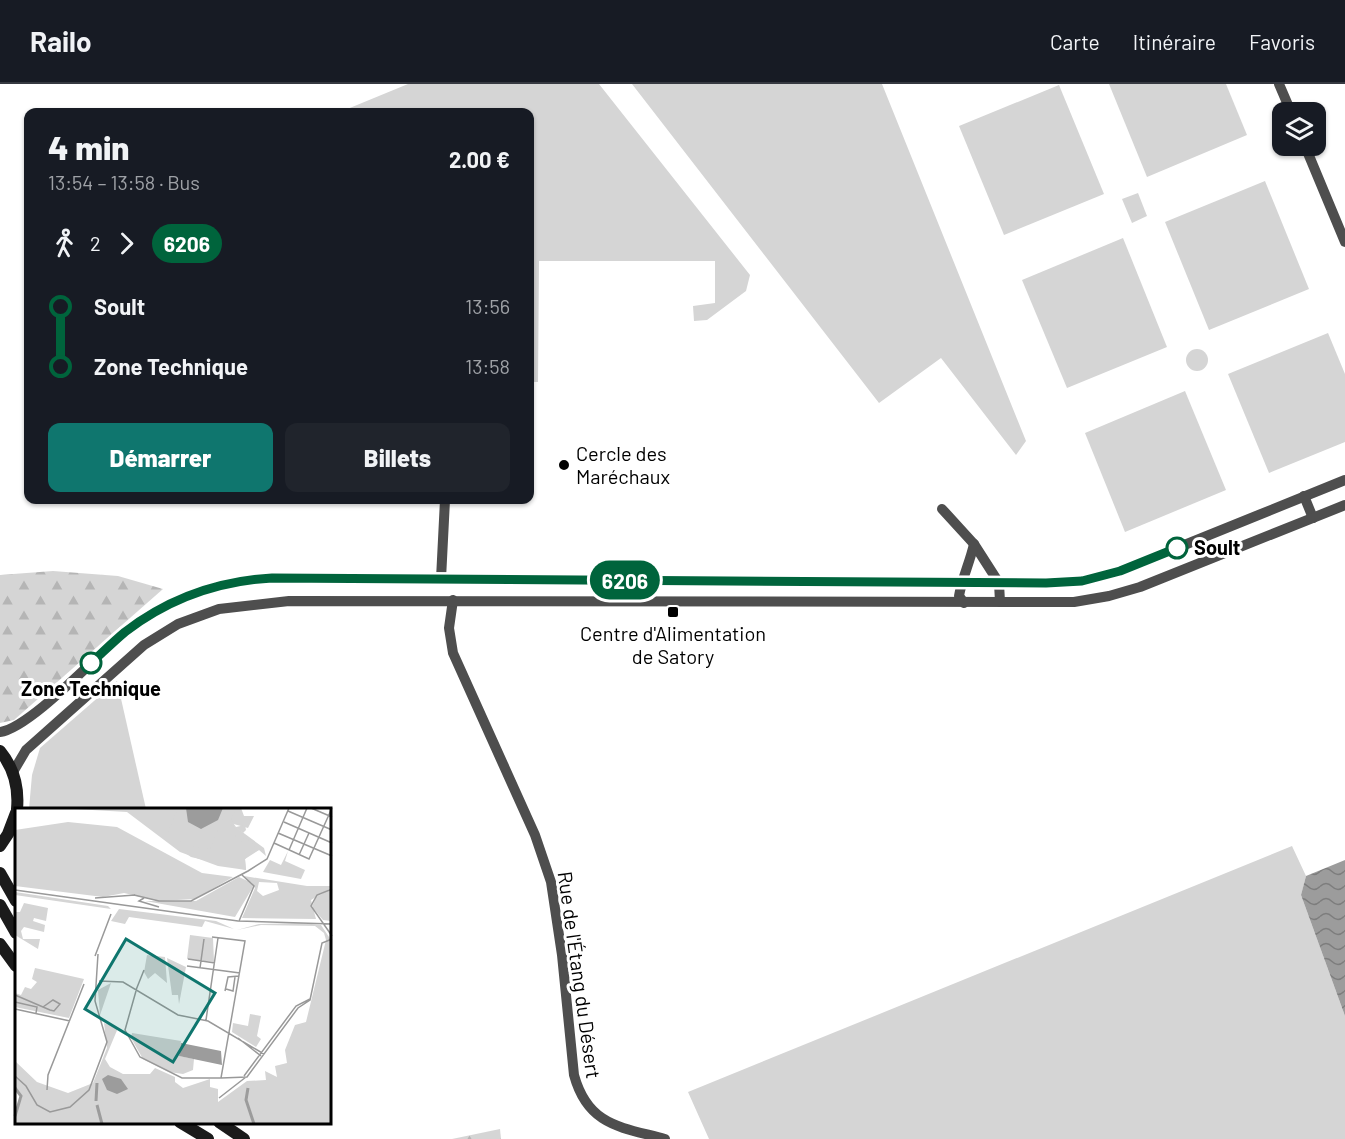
<!DOCTYPE html>
<html lang="fr">
<head>
<meta charset="utf-8">
<style>
	body { margin:0; font-family:Barlow,sans-serif; background:#20242c; color:#f1f3f6; height:100vh; display:flex; flex-direction:column; font-size:22px; white-space:nowrap }
	* { box-sizing:border-box; margin:0 }
	p { font-size:20px; color:#9ea1a6 }
	.icon { flex:none; width:33px; height:33px; fill:none; stroke:currentColor; stroke-width:2; stroke-linecap:round; stroke-linejoin:round }
	.map { position:relative; flex:1; overflow:hidden }
	.panel { position:absolute; left:24px; top:24px; width:510px; height:396px; display:flex; flex-direction:column; background:#171b24; border-radius:12px; box-shadow:0 2px 4px #0004 }
	.panel>* { flex:none }
	.badge { padding:0 12px; border-radius:20px; font-size:21px; line-height:39px }
	.buttons { position:absolute; left:1272px; top:18px; display:grid; gap:12px }
	.buttons a { display:grid; place-items:center; width:54px; height:54px; border-radius:12px; background:#171b24; box-shadow:0 2px 4px #0004; font-size:30px }
	.map>.badge { position:absolute; translate:-50% -50%; box-shadow:0 0 0 3px #fff }
	.legs { display:flex; align-items:center; gap:9px; height:66px; padding:0 24px; font-size:20px }
	.legs p { margin-inline-start:auto }
	.headline { display:flex; align-items:center; justify-content:space-between; height:102px; padding:0 24px }
	h1 { font-size:33px; font-weight:800; line-height:45px }
	.cta { display:flex; gap:12px; margin-top:auto; padding:12px 24px }
	.cta a { flex:1; height:69px; border-radius:12px; background:#0f766e; color:#fff; font-size:24px; font-weight:800; line-height:69px; text-align:center }
	.cta a+a { background:#20242c; color:#f1f3f6 }
	ul { padding:0 24px; list-style:none }
	li { display:flex; align-items:center; gap:21px; height:60px; font-size:22px }
	li i { display:grid; place-items:center; width:9px; height:100%; margin:0 8px; background:currentColor }
	li i::after { content:''; width:15px; height:15px; margin:-8px; border:4px solid; border-radius:50%; background:#171b24 }
	li p { margin-inline-start:auto }
	li:first-child i { background:linear-gradient(#0000 50%,currentColor 0) }
	li:last-child i { background:linear-gradient(currentColor 50%,#0000 0) }
	header { display:flex; align-items:center; gap:36px; box-sizing:border-box; height:84px; padding:0 30px; background:#171b24; border-bottom:2px solid #363941 }
	header strong { font-size:28px }
	nav { display:flex; gap:33px; margin-inline-start:auto; font-size:21px }
	.map>svg:first-child { display:block }
	.green { fill:#d5d5d5 }
	.forest { fill:url(#forest-firs) }
	.water { fill:url(#water-waves) }
	.lines { fill:none; stroke-linecap:round; stroke-linejoin:round }
	.minor { stroke:#4e4e4e; stroke-width:10 }
	.secondary { stroke:#1b1b1b; stroke-width:12 }
	.line-1-casing { stroke:#fff; stroke-width:14 }
	.line-1 { stroke:#00643c; stroke-width:9 }
	.poi-dot { fill:#000; stroke:#fff; stroke-width:2 }
	.stop-1-dot { fill:#fff; stroke:#00643c; stroke-width:3 }
	.labels { text-anchor:middle; stroke-width:6; stroke-linejoin:round; paint-order:stroke }
	.poi-label { font-size:20px; fill:#000; stroke:#fff; text-anchor:start }
	.stop-label { font-size:20px; font-weight:bold; fill:#000; stroke:#fff; text-anchor:start }
	.street-label { font-size:20px; fill:#000; stroke:#fff }
	.inset-river { fill:none; stroke:#9c9c9c; stroke-width:3 }
	.inset-road { fill:none; stroke:#999; stroke-width:1.5 }
	.view { fill:#0f766e; fill-opacity:0.15; stroke:#0f766e; stroke-width:3 }
	.inset-edge { fill:none; stroke:#000; stroke-width:3 }
</style>
</head>
<body>
<header>
<strong>Railo</strong>
<nav><a>Carte</a><a>Itinéraire</a><a>Favoris</a></nav>
</header>
<div class="map">
<svg width="1345" height="1055" viewBox="0 0 1345 1055">
	<defs>
		<pattern id="forest-firs" width="22" height="20" patternUnits="userSpaceOnUse" patternTransform="scale(1.5)"><rect width="22" height="20" fill="#d5d5d5"/><path d="M5 1l3.5 6h-7zM16 11l3.5 6h-7z" fill="#b5b5b5"/></pattern>
		<pattern id="water-waves" width="16" height="10" patternUnits="userSpaceOnUse" patternTransform="scale(1.5)"><rect width="16" height="10" fill="#9c9c9c"/><path d="M0 5q4-4 8 0t8 0" fill="none" stroke="#7d7d7d"/></pattern>
	</defs>
	<rect width="100%" height="100%" fill="#fff"/>
	<g class="green">
		<polygon points="408,0 599,0 750,191 746,207 707,236 694,237 693,222 715,219 715,177 539,177 538,298 530,298 530,28 340,28"/>
		<polygon points="632,0 882,0 1026,357 1016,371 941,274 879,319"/>
		<polygon points="1109,0 1226,0 1247,51 1147,93"/>
		<polygon points="1059,1 1104,110 1004,151 959,42"/>
		<polygon points="1265,97 1309,205 1209,246 1165,138"/>
		<polygon points="1138,109 1147,132 1132,139 1122,115"/>
		<polygon points="1123,154 1167,263 1067,304 1022,196"/>
		<polygon points="1328,249 1345,290 1345,358 1269,389 1228,290"/>
		<circle cx="1197" cy="276" r="11"/>
		<polygon points="1185,307 1226,406 1125,448 1085,349"/>
		<polygon points="117,597 146,725 29,725 32,691 40,664"/>
		<polygon points="1292,762 1306,792 1301,811 1345,932 1345,1055 709,1055 688,1008"/>
	</g>
	<g class="forest">
		<polygon points="53,487 118,492 163,505 14,636 0,639 0,491"/>
		<polygon points="500,1045 501,1055 452,1055"/>
	</g>
	<polygon class="water" points="1345,776 1345,932 1301,811 1306,792"/>
	<g class="lines">
		<g class="minor">
			<polyline points="1279,0 1291,28"/>
			<polyline points="1305,62 1345,158"/>
			<polyline points="1304,412 1313,434"/>
			<polyline points="942,425 974,460 999,499 1000,518"/>
			<polyline points="441,495 445,416"/>
			<path d="M 453,516 L 449,544 L 453,569 L 535,751 L 551,798 L 562,871 L 574,991 C 588,1042 621,1043 665,1055"/>
			<path d="M 964,519 L 959,512 C 962,494 970,478 974,460"/>
			<path d="M 0,648 C 30,644 97,571 124,549 C 166,515 219,497 272,494 L 999,499 L 1082,497 L 1120,487 L 1345,396"/>
			<polyline points="13,688 26,666 144,561 178,540 219,525 289,517 1074,518 1109,512 1140,503 1345,421"/>
		</g>
		<g class="secondary">
			<path d="M 0,667 C 14,684 19,703 17,725"/>
			<polyline points="0,762 8,750 16,729"/>
			<polyline points="0,789 16,817"/>
			<polyline points="0,821 16,849"/>
			<polyline points="0,860 16,882"/>
			<polyline points="180,1038 208,1055"/>
			<polyline points="219,1038 244,1055"/>
		</g>
	</g>
	<g class="lines">
		<g class="line-1-casing">
			<path id="line-1" d="M 91,579 C 102,569 113,558 125,548 C 168,515 218,497 272,494 L 1046,499 L 1082,497 L 1120,487 L 1177,464"/>
		</g>
		<use href="#line-1" class="line-1"/>
	</g>
	<g class="poi-dot">
		<circle cx="564" cy="381" r="6"/>
		<rect x="667" y="522" width="12" height="12" rx="3"/>
	</g>
	<g class="stop-1-dot">
		<circle cx="1177" cy="464" r="10"/>
		<circle cx="91" cy="579" r="10"/>
	</g>
	<g class="labels">
		<g class="poi-label">
			<text x="576" y="377">Cercle des<tspan x="576" dy="23">Maréchaux</tspan></text>
			<text x="673" y="557" text-anchor="middle">Centre d'Alimentation<tspan x="673" dy="23">de Satory</tspan></text>
		</g>
		<g class="stop-label">
			<text x="1194" y="471">Soult</text>
			<text x="91" y="612" text-anchor="middle">Zone Technique</text>
		</g>
		<g class="street-label">
			<text transform="translate(579 891) rotate(82)" y="7">Rue de l'Étang du Désert</text>
		</g>
	</g>
	<g transform="translate(15 724)">
		<rect width="316" height="316" fill="#fff"/>
		<path d="M 153,0 L 226,0 L 229,8 L 239,8 L 233,20 L 215,15 L 249,40 L 251,48 L 244,42 L 237,45 L 230,51 L 231,62 L 176,49 L 141,25 ZM 9,95 L 33,100 L 31,113 L 19,110 L 18,113 L 30,117 L 29,124 L 9,119 L 6,123 L 8,131 L 25,131 L 23,141 L 0,127 L 0,104 L 5,104 ZM 175,127 L 198,130 L 199,154 L 172,151 ZM 132,147 L 150,149 L 152,175 L 140,165 L 133,171 L 129,164 ZM 152,150 L 171,159 L 164,196 L 163,187 L 157,187 ZM 20,160 L 69,171 L 54,210 L 0,199 L 0,185 L 6,187 L 10,179 L 16,181 L 22,174 L 17,171 ZM 96,175 L 85,207 L 83,182 ZM 235,206 L 246,208 L 242,228 L 246,231 L 241,239 L 217,224 L 218,215 L 233,218 ZM 117,225 L 166,233 L 164,248 L 179,251 L 178,262 L 168,266 L 154,264 L 128,251 L 116,230 Z" fill="#d5d5d5"/>
		<path d="M 42,0 L 163,0 L 153,24 L 170,36 L 171,44 L 176,38 L 195,41 L 212,0 L 221,0 L 216,12 L 221,19 L 230,17 L 231,22 L 228,25 L 214,15 L 222,23 L 219,33 L 225,35 L 230,29 L 244,42 L 230,51 L 231,62 L 203,58 L 165,44 L 112,4 ZM 53,14 L 102,19 L 187,65 L 218,69 L 180,91 L 144,93 L 109,85 L 88,89 L 0,78 L 0,22 ZM 229,68 L 292,78 L 316,78 L 316,80 L 296,92 L 301,111 L 227,110 L 240,80 ZM 244,74 L 262,75 L 264,82 L 248,88 L 242,83 ZM 224,69 L 237,75 L 238,79 L 220,109 L 130,93 L 181,93 ZM 316,81 L 316,113 L 308,112 L 297,99 L 301,89 ZM 0,84 L 93,98 L 96,101 L 0,87 ZM 104,101 L 201,113 L 219,121 L 190,113 L 187,119 L 114,109 L 110,116 L 96,113 ZM 244,116 L 287,115 L 306,117 L 316,132 L 316,316 L 0,316 L 0,301 L 7,290 L 0,279 L 0,253 L 22,274 L 53,285 L 78,275 L 92,240 L 89,215 L 103,220 L 90,251 L 95,259 L 108,266 L 135,266 L 140,260 L 160,269 L 160,274 L 168,280 L 195,271 L 195,279 L 203,281 L 203,294 L 232,273 L 251,272 L 250,263 L 262,269 L 260,258 L 272,255 L 270,242 L 280,217 L 291,214 L 311,132 L 309,125 L 300,118 L 246,117 L 222,122 Z" fill="#d5d5d5" fill-rule="evenodd"/>
		<path d="M 273,43 L 270,53 L 290,62 L 286,71 L 248,64 L 255,52 L 266,57 Z" fill="#d5d5d5"/>
		<path d="M 171,0 L 208,0 L 203,12 L 186,21 L 173,14 ZM 166,235 L 206,243 L 207,257 L 164,248 ZM 93,267 L 106,271 L 113,281 L 102,286 L 92,282 L 87,271 Z" fill="#9c9c9c"/>
		<path class="inset-river" d="M 0,280 L 6,288 L 0,308M 233,280 L 231,292 L 239,316M 81,293 L 82,275M 82,297 L 87,316"/>
		<path class="inset-road" d="M 296,0 L 317,9M 273,3 L 317,22M 269,14 L 317,35M 263,25 L 317,48M 259,35 L 294,51 L 317,0M 274,42 L 292,0M 284,47 L 294,25M 317,81 L 302,87 L 296,98 L 317,128M 0,82 L 223,113 L 317,116M 119,87 L 144,93 L 176,93 L 233,63 L 252,51 L 274,0M 80,90 L 120,87M 129,90 L 124,93 L 144,99M 224,113 L 239,78 L 227,67M 80,148 L 96,106M 173,151 L 200,155M 172,158 L 225,165M 185,160 L 189,131M 84,173 L 108,174 L 163,207 L 193,213 L 249,246M 211,181 L 218,183 L 220,169M 121,182 L 129,162M 121,183 L 110,222 L 125,249 L 167,270 L 206,270 L 230,133 L 197,129M 210,183 L 213,169 L 224,168M 0,187 L 35,202 L 39,203 L 45,196 L 38,192 L 28,199M 0,194 L 22,199 L 21,205M 0,201 L 55,213M 191,212 L 203,130M 223,230 L 246,248M 0,268 L 11,278 L 22,297 L 35,304 L 55,299 L 74,282 L 92,234 L 80,193 L 83,146M 229,268 L 281,198 L 295,191M 206,270 L 232,269 L 283,200 L 295,192 L 307,135 L 317,131M 32,282 L 33,267 L 69,176M 204,290 L 231,269"/>
		<path class="view" d="M 111,131 L 200,185 L 158,254 L 70,201 Z"/>
		<rect width="316" height="316" class="inset-edge"/>
	</g>
</svg>
<div class="buttons">
<a><svg class="icon" aria-label="layers" viewBox="0 0 24 24"><path d="M12 4l9 5-9 5-9-5zM3 14l9 5 9-5"/></svg></a>
</div>
<b class="badge" style="left:625px;top:496px;background:#00643c;color:#fff">6206</b>
<section class="panel">
<div class="headline"><div><h1>4 min</h1><p>13:54 – 13:58 · Bus</p></div><b>2.00 €</b></div>
<div class="legs"><svg class="icon" aria-label="walk" viewBox="0 0 24 24"><circle cx="13" cy="4" r="2"/><path d="M13 8l-2 6 4 7M11 14l-3 7M7 12l3-4h3l4 4"/></svg>2<svg class="icon" aria-label="forward" viewBox="0 0 24 24"><path d="M9 5l7 7-7 7"/></svg><b class="badge" style="background:#00643c;color:#fff">6206</b></div>
<ul>
<li><i style="color:#00643c"></i><b>Soult</b><p>13:56</p></li>
<li><i style="color:#00643c"></i><b>Zone Technique</b><p>13:58</p></li>
</ul>
<div class="cta"><a>Démarrer</a><a>Billets</a></div>
</section>
</div>
</body>
</html>
